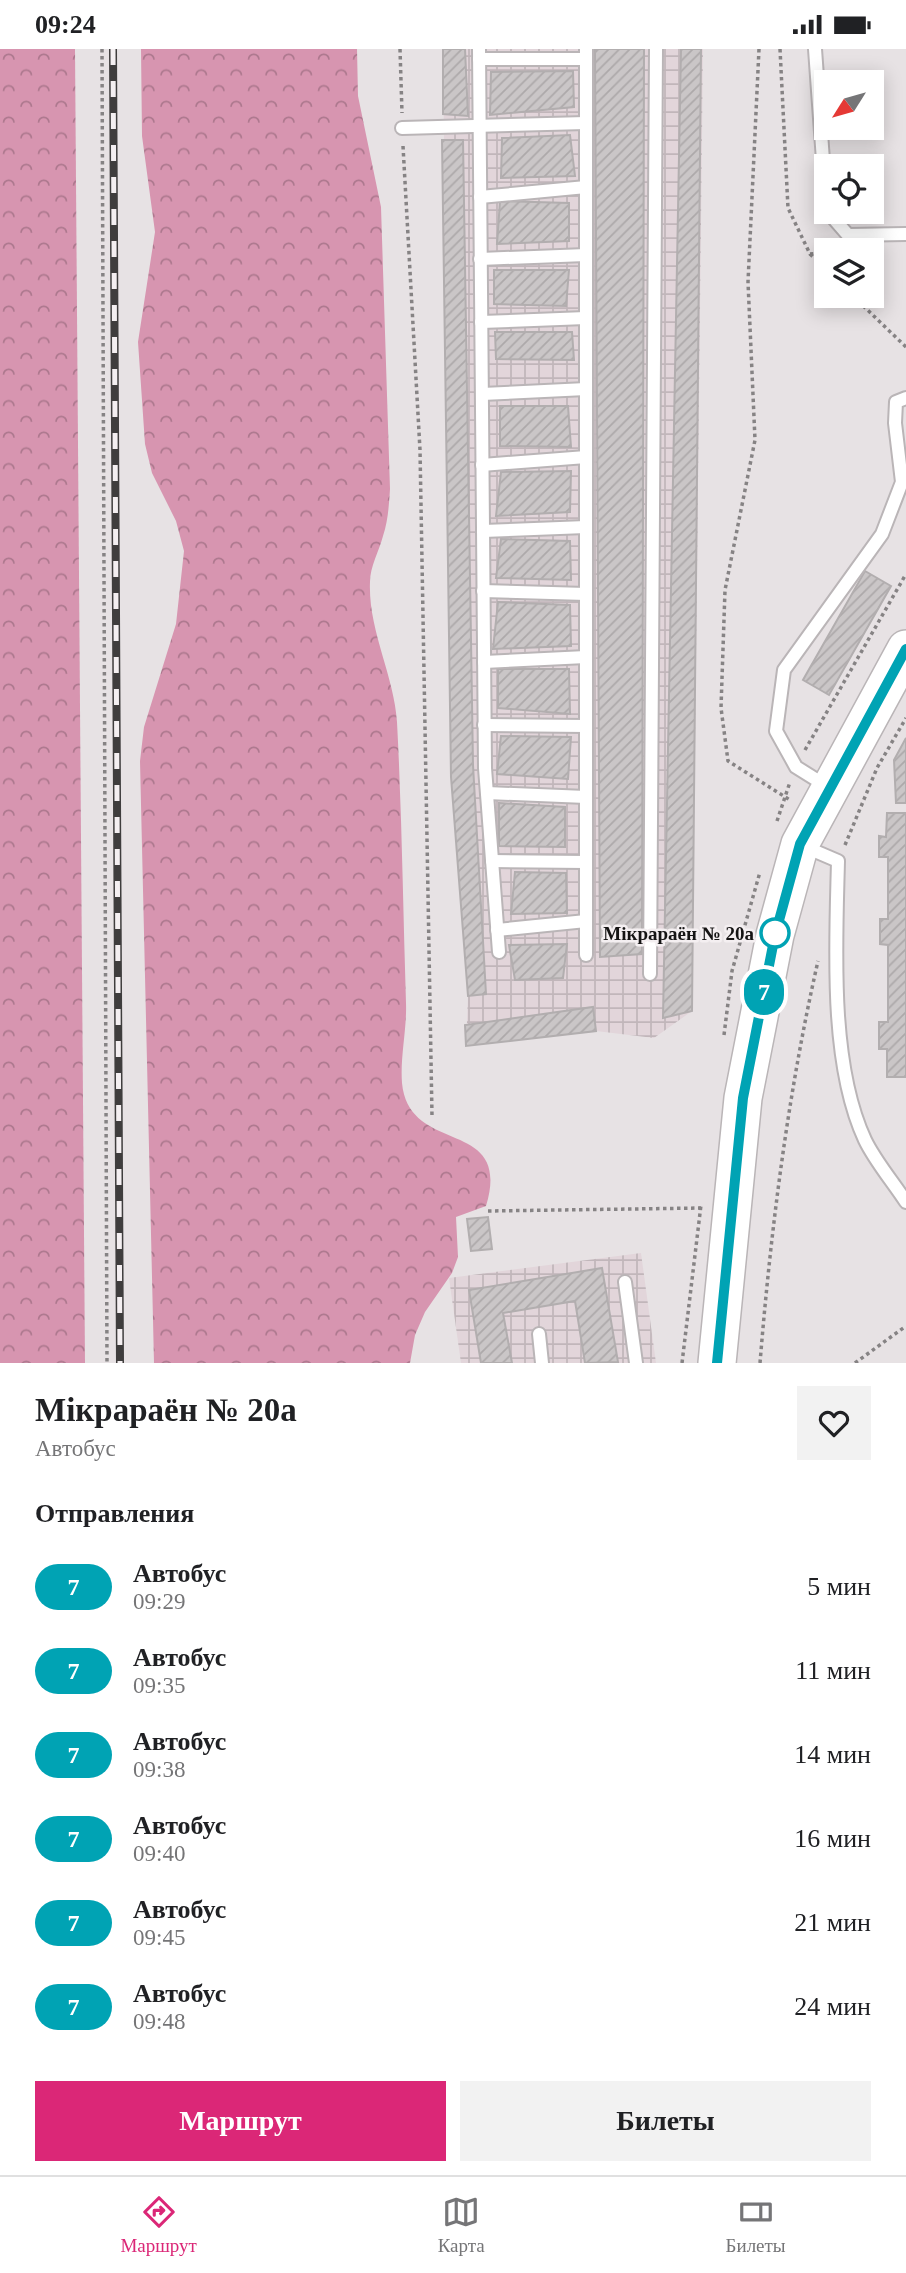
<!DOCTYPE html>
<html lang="ru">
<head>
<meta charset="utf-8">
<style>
	body { margin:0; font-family:"Times New Roman",serif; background:#f2f2f2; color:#202124; height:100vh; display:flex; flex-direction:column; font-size:26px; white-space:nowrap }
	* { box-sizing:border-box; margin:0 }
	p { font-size:23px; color:#757577 }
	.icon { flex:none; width:38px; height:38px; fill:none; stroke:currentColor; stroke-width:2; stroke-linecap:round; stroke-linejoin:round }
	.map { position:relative; height:1314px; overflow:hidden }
	.sheet { display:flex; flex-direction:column; background:#fff; flex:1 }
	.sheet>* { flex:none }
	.badge { padding:0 14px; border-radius:23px; font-size:24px; line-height:46px }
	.needle { width:46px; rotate:233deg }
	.fabs { position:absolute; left:814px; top:21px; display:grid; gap:14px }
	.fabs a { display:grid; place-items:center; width:70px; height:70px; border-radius:0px; background:#fff; box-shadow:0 4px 18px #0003; font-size:35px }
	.map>.badge { position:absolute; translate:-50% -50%; box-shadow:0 0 0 4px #fff }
	h2 { padding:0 35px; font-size:26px; line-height:63px }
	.round { display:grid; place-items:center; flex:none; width:74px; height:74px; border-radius:0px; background:#f2f2f2 }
	.overview { display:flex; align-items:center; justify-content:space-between; height:119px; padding:0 35px }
	h1 { font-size:33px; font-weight:700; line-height:52px }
	.button { display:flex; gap:14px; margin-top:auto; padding:14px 35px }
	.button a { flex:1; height:80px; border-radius:0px; background:#db2777; color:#fff; font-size:28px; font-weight:700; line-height:80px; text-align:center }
	.button a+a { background:#f2f2f2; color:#202124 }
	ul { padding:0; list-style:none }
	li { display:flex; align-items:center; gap:21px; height:84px; padding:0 35px }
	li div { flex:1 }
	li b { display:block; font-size:26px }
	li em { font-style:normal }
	li .badge { min-width:77px; font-weight:700; text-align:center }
	.status { display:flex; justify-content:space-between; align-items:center; height:49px; padding:0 35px; background:#fff; direction:ltr }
	.status svg { height:19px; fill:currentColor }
	.tabs { display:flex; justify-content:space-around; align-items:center; height:98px; border-top:2px solid #e0e0e0; background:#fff; font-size:19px; color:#757577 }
	.tabs a { display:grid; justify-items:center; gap:4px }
	.tabs .selected { color:#db2777 }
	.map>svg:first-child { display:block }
	.industrial { fill:url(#industrial-grid) }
	.forest { fill:url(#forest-crowns) }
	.building { fill:url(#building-hatch); stroke:#b2aeaf; stroke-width:2 }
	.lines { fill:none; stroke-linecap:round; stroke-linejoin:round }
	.lane-casing { stroke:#bab5b7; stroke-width:16 }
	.secondary-casing { stroke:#bab5b7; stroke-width:40 }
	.path { stroke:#868384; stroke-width:3.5; stroke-dasharray:3.5 3.5; stroke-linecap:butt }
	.lane { stroke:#fff; stroke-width:12 }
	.secondary { stroke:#fff; stroke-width:37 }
	.rail-casing { stroke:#3f3d3d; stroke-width:8 }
	.rail { stroke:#f4eff1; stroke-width:5; stroke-dasharray:16; stroke-linecap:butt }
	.line-casing { stroke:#fff; stroke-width:16 }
	.line { stroke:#00a3b4; stroke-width:10 }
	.stop-dot { fill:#fff; stroke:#00a3b4; stroke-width:3.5 }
	.labels { text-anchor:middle; stroke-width:5; stroke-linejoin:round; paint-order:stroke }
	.stop-label { font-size:19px; font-weight:bold; fill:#151414; stroke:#f4eff1; text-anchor:end }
</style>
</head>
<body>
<div class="status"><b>09:24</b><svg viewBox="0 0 49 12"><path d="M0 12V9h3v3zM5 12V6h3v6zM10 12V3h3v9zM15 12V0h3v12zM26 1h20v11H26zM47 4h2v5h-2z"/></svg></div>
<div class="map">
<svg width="906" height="1314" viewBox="0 0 906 1314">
	<defs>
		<pattern id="industrial-grid" width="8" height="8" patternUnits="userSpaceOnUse" patternTransform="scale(1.75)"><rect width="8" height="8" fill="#e2d5da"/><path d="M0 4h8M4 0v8" fill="none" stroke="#c1b6ba"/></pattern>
		<pattern id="forest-crowns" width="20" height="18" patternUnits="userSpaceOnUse" patternTransform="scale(1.75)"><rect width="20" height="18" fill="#d795b0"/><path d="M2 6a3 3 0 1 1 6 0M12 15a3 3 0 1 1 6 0" fill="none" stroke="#ad788e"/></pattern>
		<pattern id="building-hatch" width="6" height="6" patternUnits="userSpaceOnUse" patternTransform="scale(1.75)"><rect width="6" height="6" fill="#cac6c7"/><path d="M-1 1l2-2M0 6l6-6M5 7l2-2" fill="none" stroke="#ada9aa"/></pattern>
	</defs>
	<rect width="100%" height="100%" fill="#e7e2e4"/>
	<g class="industrial">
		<polygon points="443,0 703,0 692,962 654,989 596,982 466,997 468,947 451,728"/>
		<polygon points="641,1204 656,1314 461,1314 449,1229"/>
	</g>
	<g class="forest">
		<polygon points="0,0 75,0 85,1314 0,1314"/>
		<path d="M 141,0 L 357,0 L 358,47 L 381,158 L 390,440 C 389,456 388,472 383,487 C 379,502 370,518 370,533 C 368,581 394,626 397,673 C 402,767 403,861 406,954 C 407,980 400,1008 402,1034 C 409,1108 513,1067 486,1157 L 456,1168 L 458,1208 L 452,1224 L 425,1263 L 415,1286 L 410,1314 L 154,1314 L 140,712 L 144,678 L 176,575 L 184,502 L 176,472 L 152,424 L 145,395 L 138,293 L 155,183 L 142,87 Z"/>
	</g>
	<g class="building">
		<polygon points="443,0 465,0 468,67 443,65"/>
		<polygon points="595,0 644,0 642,905 600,908"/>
		<polygon points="681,0 701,0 692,962 663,969"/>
		<polygon points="573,22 574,58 490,66 491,23"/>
		<polygon points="570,86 575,127 501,129 502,89"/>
		<polygon points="442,91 463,91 473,716 486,945 468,947 451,728"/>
		<polygon points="500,152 569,154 569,192 497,195"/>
		<polygon points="494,221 569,221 566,257 494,255"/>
		<polygon points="495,283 572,283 574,311 496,310"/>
		<polygon points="500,357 568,357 571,398 500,397"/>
		<polygon points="571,422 570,463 496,467 501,423"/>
		<polygon points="501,490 570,492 571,531 496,529"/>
		<polygon points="865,522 891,537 829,646 803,631"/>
		<polygon points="498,553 570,556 571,597 493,600"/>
		<polygon points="498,620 569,620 570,665 498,659"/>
		<polygon points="501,687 571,688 568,730 497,725"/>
		<polygon points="906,689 906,754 896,754 894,711"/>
		<polygon points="499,754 565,758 565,798 499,797"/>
		<polygon points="887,764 906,764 906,1028 887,1028 887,1000 879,1000 879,973 888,973 888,896 880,895 880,870 888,870 888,808 879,808 879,787 886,788"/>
		<polygon points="515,823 566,824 567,864 511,865"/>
		<polygon points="567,895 563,929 515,931 509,896"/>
		<polygon points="593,958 596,982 466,997 465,976"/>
		<polygon points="488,1168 492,1200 471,1202 467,1170"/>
		<polygon points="602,1219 618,1313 585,1314 575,1252 503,1264 512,1314 481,1314 469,1241"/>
	</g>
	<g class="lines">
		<g class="lane-casing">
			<g id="lane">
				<polyline points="479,0 485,719 499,903"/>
				<polyline points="586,0 586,906"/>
				<polyline points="815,0 826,153"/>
				<polyline points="479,10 586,10"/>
				<polyline points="402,79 586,74"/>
				<polyline points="480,148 586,138"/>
				<polyline points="828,163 848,186 906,185"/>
				<polyline points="480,210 586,206"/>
				<polyline points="481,273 586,269"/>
				<polyline points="482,345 586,340"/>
				<polyline points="482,416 586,408"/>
				<polyline points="483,482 586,478"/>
				<polyline points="483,542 586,545"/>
				<polyline points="484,613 586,608"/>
				<polyline points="484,676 586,677"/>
				<polyline points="828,738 796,718 776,682 784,621 882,485 902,433 895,374 896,353 906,349"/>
				<polyline points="487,744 586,748"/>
				<path d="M 803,797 L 838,812 C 836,895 829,1014 865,1091 C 875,1112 893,1133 906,1153"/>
				<polyline points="492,812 586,813"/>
				<polyline points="497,881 586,872"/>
				<polyline points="650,925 656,0"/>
				<polyline points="625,1233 636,1314"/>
				<polyline points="539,1285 542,1314"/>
			</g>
		</g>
		<g class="secondary-casing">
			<polyline id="secondary" points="717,1314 743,1049 775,886 800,795 906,600"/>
		</g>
		<g class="path">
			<polyline points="102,0 107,1314"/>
			<polyline points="400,0 402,64"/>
			<polyline points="759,0 748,233 755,391 725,541 721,659 728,712 790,751"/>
			<polyline points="780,0 788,159 810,205 826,204"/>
			<polyline points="403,97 420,401 432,1067"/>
			<polyline points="810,205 826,220"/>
			<polyline points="853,247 906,298"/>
			<polyline points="805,701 906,525"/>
			<polyline points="777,772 790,733"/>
			<polyline points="845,796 877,719 906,669"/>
			<polyline points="724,986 732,922 760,823"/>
			<polyline points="488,1162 701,1159"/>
			<polyline points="682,1314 701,1156"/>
			<path d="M 760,1314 C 771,1179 788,1044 818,912"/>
			<polyline points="855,1314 906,1277"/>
		</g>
		<use href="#lane" class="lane"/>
		<use href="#secondary" class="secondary"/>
		<g class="rail-casing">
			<polyline id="rail" points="113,0 120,1314"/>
		</g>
		<use href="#rail" class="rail"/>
	</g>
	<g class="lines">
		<g class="line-casing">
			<polyline id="line" points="717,1314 743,1049 775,886 800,795 906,600"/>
		</g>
		<use href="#line" class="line"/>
	</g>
	<circle class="stop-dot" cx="775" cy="884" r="14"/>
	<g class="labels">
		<g class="stop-label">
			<text x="754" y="891">Мікрараён № 20а</text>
		</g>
	</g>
</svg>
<div class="fabs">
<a><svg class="needle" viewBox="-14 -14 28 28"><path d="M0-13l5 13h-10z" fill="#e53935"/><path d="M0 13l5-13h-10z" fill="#757577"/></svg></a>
<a><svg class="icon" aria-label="locate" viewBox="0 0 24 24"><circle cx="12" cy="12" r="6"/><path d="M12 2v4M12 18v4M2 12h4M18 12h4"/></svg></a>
<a><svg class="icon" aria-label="layers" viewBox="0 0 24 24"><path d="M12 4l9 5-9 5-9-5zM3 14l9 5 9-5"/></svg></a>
</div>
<b class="badge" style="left:764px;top:943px;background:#00a3b4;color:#fff">7</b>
</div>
<section class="sheet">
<div class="overview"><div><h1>Мікрараён № 20а</h1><p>Автобус</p></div><a class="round"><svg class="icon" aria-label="heart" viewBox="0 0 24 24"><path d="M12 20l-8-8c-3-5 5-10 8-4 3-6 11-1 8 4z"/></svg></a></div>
<h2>Отправления</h2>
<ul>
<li><span class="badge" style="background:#00a3b4;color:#fff">7</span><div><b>Автобус</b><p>09:29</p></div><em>5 мин</em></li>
<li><span class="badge" style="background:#00a3b4;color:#fff">7</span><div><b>Автобус</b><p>09:35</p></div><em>11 мин</em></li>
<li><span class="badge" style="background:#00a3b4;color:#fff">7</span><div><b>Автобус</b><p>09:38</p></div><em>14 мин</em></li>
<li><span class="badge" style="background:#00a3b4;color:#fff">7</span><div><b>Автобус</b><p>09:40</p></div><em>16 мин</em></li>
<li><span class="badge" style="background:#00a3b4;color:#fff">7</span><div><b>Автобус</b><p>09:45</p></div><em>21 мин</em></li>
<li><span class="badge" style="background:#00a3b4;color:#fff">7</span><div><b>Автобус</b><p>09:48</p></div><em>24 мин</em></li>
</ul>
<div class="button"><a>Маршрут</a><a>Билеты</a></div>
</section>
<nav class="tabs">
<a class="selected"><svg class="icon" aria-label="directions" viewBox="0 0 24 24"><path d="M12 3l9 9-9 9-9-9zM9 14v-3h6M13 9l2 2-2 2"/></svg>Маршрут</a>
<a><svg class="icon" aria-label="map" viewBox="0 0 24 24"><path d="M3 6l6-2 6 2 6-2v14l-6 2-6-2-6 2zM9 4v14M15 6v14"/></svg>Карта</a>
<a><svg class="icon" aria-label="tickets" viewBox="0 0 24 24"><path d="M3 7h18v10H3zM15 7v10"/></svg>Билеты</a>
</nav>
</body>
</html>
